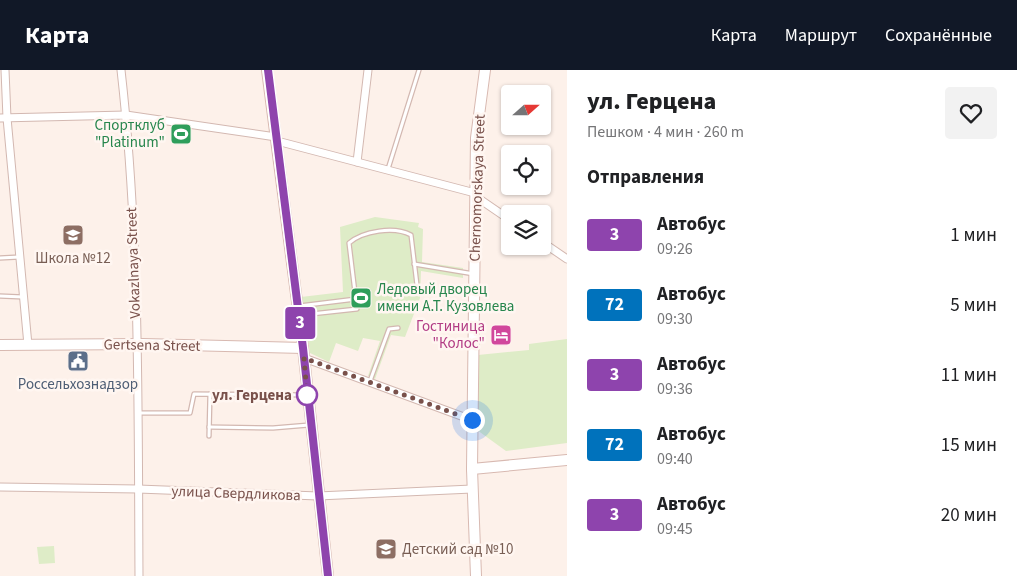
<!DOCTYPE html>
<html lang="ru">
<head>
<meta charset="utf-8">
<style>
	body { margin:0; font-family:"Source Sans 3",sans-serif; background:#f2f2f2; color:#202124; height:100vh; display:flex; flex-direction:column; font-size:19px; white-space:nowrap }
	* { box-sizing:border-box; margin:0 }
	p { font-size:16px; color:#757577 }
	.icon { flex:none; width:28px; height:28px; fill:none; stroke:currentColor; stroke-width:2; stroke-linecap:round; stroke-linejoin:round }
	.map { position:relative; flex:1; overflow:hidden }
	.sheet { display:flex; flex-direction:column; background:#fff; width:450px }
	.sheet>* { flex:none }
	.badge { padding:0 10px; border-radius:4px; font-size:18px; line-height:32px }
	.needle { width:32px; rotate:69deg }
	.buttons { position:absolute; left:501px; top:15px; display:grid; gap:10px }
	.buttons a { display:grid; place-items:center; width:50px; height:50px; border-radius:5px; background:#fff; box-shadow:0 1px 4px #0004; font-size:25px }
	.you { position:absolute; width:25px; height:25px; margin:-12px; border:4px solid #fff; border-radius:50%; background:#1a73e8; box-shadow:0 0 0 8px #1a73e833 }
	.map>.badge { position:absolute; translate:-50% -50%; box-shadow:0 0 0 2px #fff }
	h2 { padding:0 20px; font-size:19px; line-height:45px }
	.round { display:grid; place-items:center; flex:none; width:52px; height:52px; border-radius:5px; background:#f2f2f2 }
	.headline { display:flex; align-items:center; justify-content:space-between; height:85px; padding:0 20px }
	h1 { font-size:24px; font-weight:800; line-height:38px }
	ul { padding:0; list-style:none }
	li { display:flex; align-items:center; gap:15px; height:70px; padding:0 20px }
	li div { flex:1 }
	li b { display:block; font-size:19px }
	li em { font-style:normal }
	li .badge { min-width:55px; font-weight:700; text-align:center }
	header { display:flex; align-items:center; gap:30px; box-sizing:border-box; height:70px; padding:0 25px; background:#111827; color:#fff }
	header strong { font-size:24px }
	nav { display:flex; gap:28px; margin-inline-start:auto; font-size:18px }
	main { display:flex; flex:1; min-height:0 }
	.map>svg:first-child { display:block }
	.green { fill:#deecc7 }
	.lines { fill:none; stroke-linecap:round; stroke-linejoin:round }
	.lane-casing { stroke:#d3b8b1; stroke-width:5.5 }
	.street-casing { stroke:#d3b8b1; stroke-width:9 }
	.secondary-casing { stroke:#d8b9b1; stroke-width:12 }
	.lane { stroke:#fff; stroke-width:3 }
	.street { stroke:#fff; stroke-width:7 }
	.secondary { stroke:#fff; stroke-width:10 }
	.line-casing { stroke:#fff; stroke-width:11 }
	.line { stroke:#8e44ad; stroke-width:8 }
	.walk { stroke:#79514b; stroke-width:5; stroke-dasharray:0 9 }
	.stop-dot { fill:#fff; stroke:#8e44ad; stroke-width:2.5 }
	.labels { text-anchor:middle; stroke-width:5; stroke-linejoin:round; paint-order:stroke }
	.leisure-label { font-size:15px; fill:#27864d; stroke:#fff6f1; text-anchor:end }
	.street-label { font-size:15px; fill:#79514b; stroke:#fff6f1 }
	.education-label { font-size:15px; fill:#785e54; stroke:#fff6f1 }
	.hotel-label { font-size:15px; fill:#b23c85; stroke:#fff6f1; text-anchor:end }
	.service-label { font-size:15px; fill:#4e5e75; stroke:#fff6f1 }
	.stop-label { font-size:15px; font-weight:bold; fill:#79514b; stroke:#fff6f1; text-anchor:end }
</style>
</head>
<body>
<header>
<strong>Карта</strong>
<nav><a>Карта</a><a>Маршрут</a><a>Сохранённые</a></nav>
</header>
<main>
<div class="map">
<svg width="567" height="506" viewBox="0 0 567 506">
	<rect width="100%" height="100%" fill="#fdf1ea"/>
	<g class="green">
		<polygon points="375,147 419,153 418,157 423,159 422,192 463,198 463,208 421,201 420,228 405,267 391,265 375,309 368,306 380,271 363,268 358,281 336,273 329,292 310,283 301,227 343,222 340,157"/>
		<polygon points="567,269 567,373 506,381 477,360 478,285 529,280 529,274"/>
		<polygon points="54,476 55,493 39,494 37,477"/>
	</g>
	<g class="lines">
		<g class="lane-casing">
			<g id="lane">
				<polyline points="388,99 419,0"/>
				<polyline points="0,188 19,187"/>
				<polyline points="414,194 474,204"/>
				<polyline points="0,226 23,227"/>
				<polyline points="299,236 356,229"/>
				<path d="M 302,245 L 357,239 L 349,173 C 363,161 394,156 411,165 L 417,215"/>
				<polyline points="370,311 389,259 398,258"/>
				<polyline points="139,343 190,343 194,324 307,325"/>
				<polyline points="209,357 273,358 309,355"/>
				<polyline points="209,366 210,324"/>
			</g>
		</g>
		<g class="street-casing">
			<g id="street">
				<polyline points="5,0 7,48 28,275"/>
				<path d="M 121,0 C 140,167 138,338 139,506"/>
				<polyline points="0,48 126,45 276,67"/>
				<polyline points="277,71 475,123"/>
				<polyline points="357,92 368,0"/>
				<polyline points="475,126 510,150"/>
				<polyline points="542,172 567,189"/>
				<polyline points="304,288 472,350"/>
				<polyline points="0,417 138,419 318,426 472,419"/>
			</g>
		</g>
		<g class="secondary-casing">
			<g id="secondary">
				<polyline points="267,0 303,278 328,506"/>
				<polyline points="0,275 143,274 303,278"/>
				<polyline points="472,399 567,390"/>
				<polyline points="476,506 472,399 476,68 485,0"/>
			</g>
		</g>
		<use href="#lane" class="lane"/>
		<use href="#street" class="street"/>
		<use href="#secondary" class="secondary"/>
	</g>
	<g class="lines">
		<g class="line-casing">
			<polyline id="line" points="268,0 303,278 328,506"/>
		</g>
		<use href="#line" class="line"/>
		<polyline class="walk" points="307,325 304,288 472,350"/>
	</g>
	<defs>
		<g id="stadium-square" transform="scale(1.125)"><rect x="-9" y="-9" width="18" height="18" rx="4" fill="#2e9e5b" stroke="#fff6f1"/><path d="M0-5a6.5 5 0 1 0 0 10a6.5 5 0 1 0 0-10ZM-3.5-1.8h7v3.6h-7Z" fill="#fff"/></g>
		<g id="school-square" transform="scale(1.125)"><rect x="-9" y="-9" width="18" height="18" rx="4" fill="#8d6e63" stroke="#fff6f1"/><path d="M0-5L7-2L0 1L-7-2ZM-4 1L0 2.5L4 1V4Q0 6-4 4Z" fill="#fff"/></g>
		<g id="hotel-square" transform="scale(1.125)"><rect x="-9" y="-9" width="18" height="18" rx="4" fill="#d1479c" stroke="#fff6f1"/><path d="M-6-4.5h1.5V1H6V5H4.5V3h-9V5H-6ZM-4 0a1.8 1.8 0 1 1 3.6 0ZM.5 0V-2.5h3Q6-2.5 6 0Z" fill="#fff"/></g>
		<g id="civic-square" transform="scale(1.125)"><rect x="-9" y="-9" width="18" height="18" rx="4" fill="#5c6f8a" stroke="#fff6f1"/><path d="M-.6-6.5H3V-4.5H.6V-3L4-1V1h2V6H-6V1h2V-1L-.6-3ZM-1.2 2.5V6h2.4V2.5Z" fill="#fff"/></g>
	</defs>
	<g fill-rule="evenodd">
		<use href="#stadium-square" x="181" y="64"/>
		<use href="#school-square" x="73" y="165"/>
		<use href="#stadium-square" x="361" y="228"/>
		<use href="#hotel-square" x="501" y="265"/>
		<use href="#civic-square" x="78" y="291"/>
		<use href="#school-square" x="386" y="479"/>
	</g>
	<circle class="stop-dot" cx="307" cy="325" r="10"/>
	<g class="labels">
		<g class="leisure-label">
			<text x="165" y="60">Спортклуб<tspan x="165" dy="17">"Platinum"</tspan></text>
			<text x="377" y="224" text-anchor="start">Ледовый дворец<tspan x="377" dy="17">имени А.Т. Кузовлева</tspan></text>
		</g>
		<g class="street-label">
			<text transform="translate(477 118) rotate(-88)" y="5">Chernomorskaya Street</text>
			<text transform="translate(133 193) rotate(-92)" y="5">Vokazlnaya Street</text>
			<text transform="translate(152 275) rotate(1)" y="5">Gertsena Street</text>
			<text transform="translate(236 423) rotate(2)" y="5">улица Свердликова</text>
		</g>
		<g class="education-label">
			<text x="73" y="193">Школа №12</text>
			<text x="402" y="484" text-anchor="start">Детский сад №10</text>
		</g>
		<g class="hotel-label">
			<text x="485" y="261">Гостиница<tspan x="485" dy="17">"Колос"</tspan></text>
		</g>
		<g class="service-label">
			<text x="78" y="319">Россельхознадзор</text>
		</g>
		<g class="stop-label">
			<text x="292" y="330">ул. Герцена</text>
		</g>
	</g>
</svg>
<div class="buttons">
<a><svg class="needle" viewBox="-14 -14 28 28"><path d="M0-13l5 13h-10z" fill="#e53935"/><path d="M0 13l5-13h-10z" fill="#757577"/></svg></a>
<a><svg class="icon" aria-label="locate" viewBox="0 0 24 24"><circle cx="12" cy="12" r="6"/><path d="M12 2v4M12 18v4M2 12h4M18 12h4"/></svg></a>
<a><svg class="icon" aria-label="layers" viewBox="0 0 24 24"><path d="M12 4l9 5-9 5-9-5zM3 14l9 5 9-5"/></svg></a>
</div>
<div class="you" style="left:472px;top:350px"></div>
<b class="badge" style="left:300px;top:253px;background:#8e44ad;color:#fff">3</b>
</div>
<section class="sheet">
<div class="headline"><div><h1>ул. Герцена</h1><p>Пешком · 4 мин · 260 m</p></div><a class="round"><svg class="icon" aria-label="heart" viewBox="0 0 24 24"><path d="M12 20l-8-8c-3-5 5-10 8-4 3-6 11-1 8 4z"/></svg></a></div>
<h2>Отправления</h2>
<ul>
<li><span class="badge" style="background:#8e44ad;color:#fff">3</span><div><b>Автобус</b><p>09:26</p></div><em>1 мин</em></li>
<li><span class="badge" style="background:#0072bc;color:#fff">72</span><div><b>Автобус</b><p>09:30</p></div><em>5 мин</em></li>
<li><span class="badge" style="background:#8e44ad;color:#fff">3</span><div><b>Автобус</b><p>09:36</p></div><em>11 мин</em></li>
<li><span class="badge" style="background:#0072bc;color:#fff">72</span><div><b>Автобус</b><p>09:40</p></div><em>15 мин</em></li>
<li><span class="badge" style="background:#8e44ad;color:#fff">3</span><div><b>Автобус</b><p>09:45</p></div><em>20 мин</em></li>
</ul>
</section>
</main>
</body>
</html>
